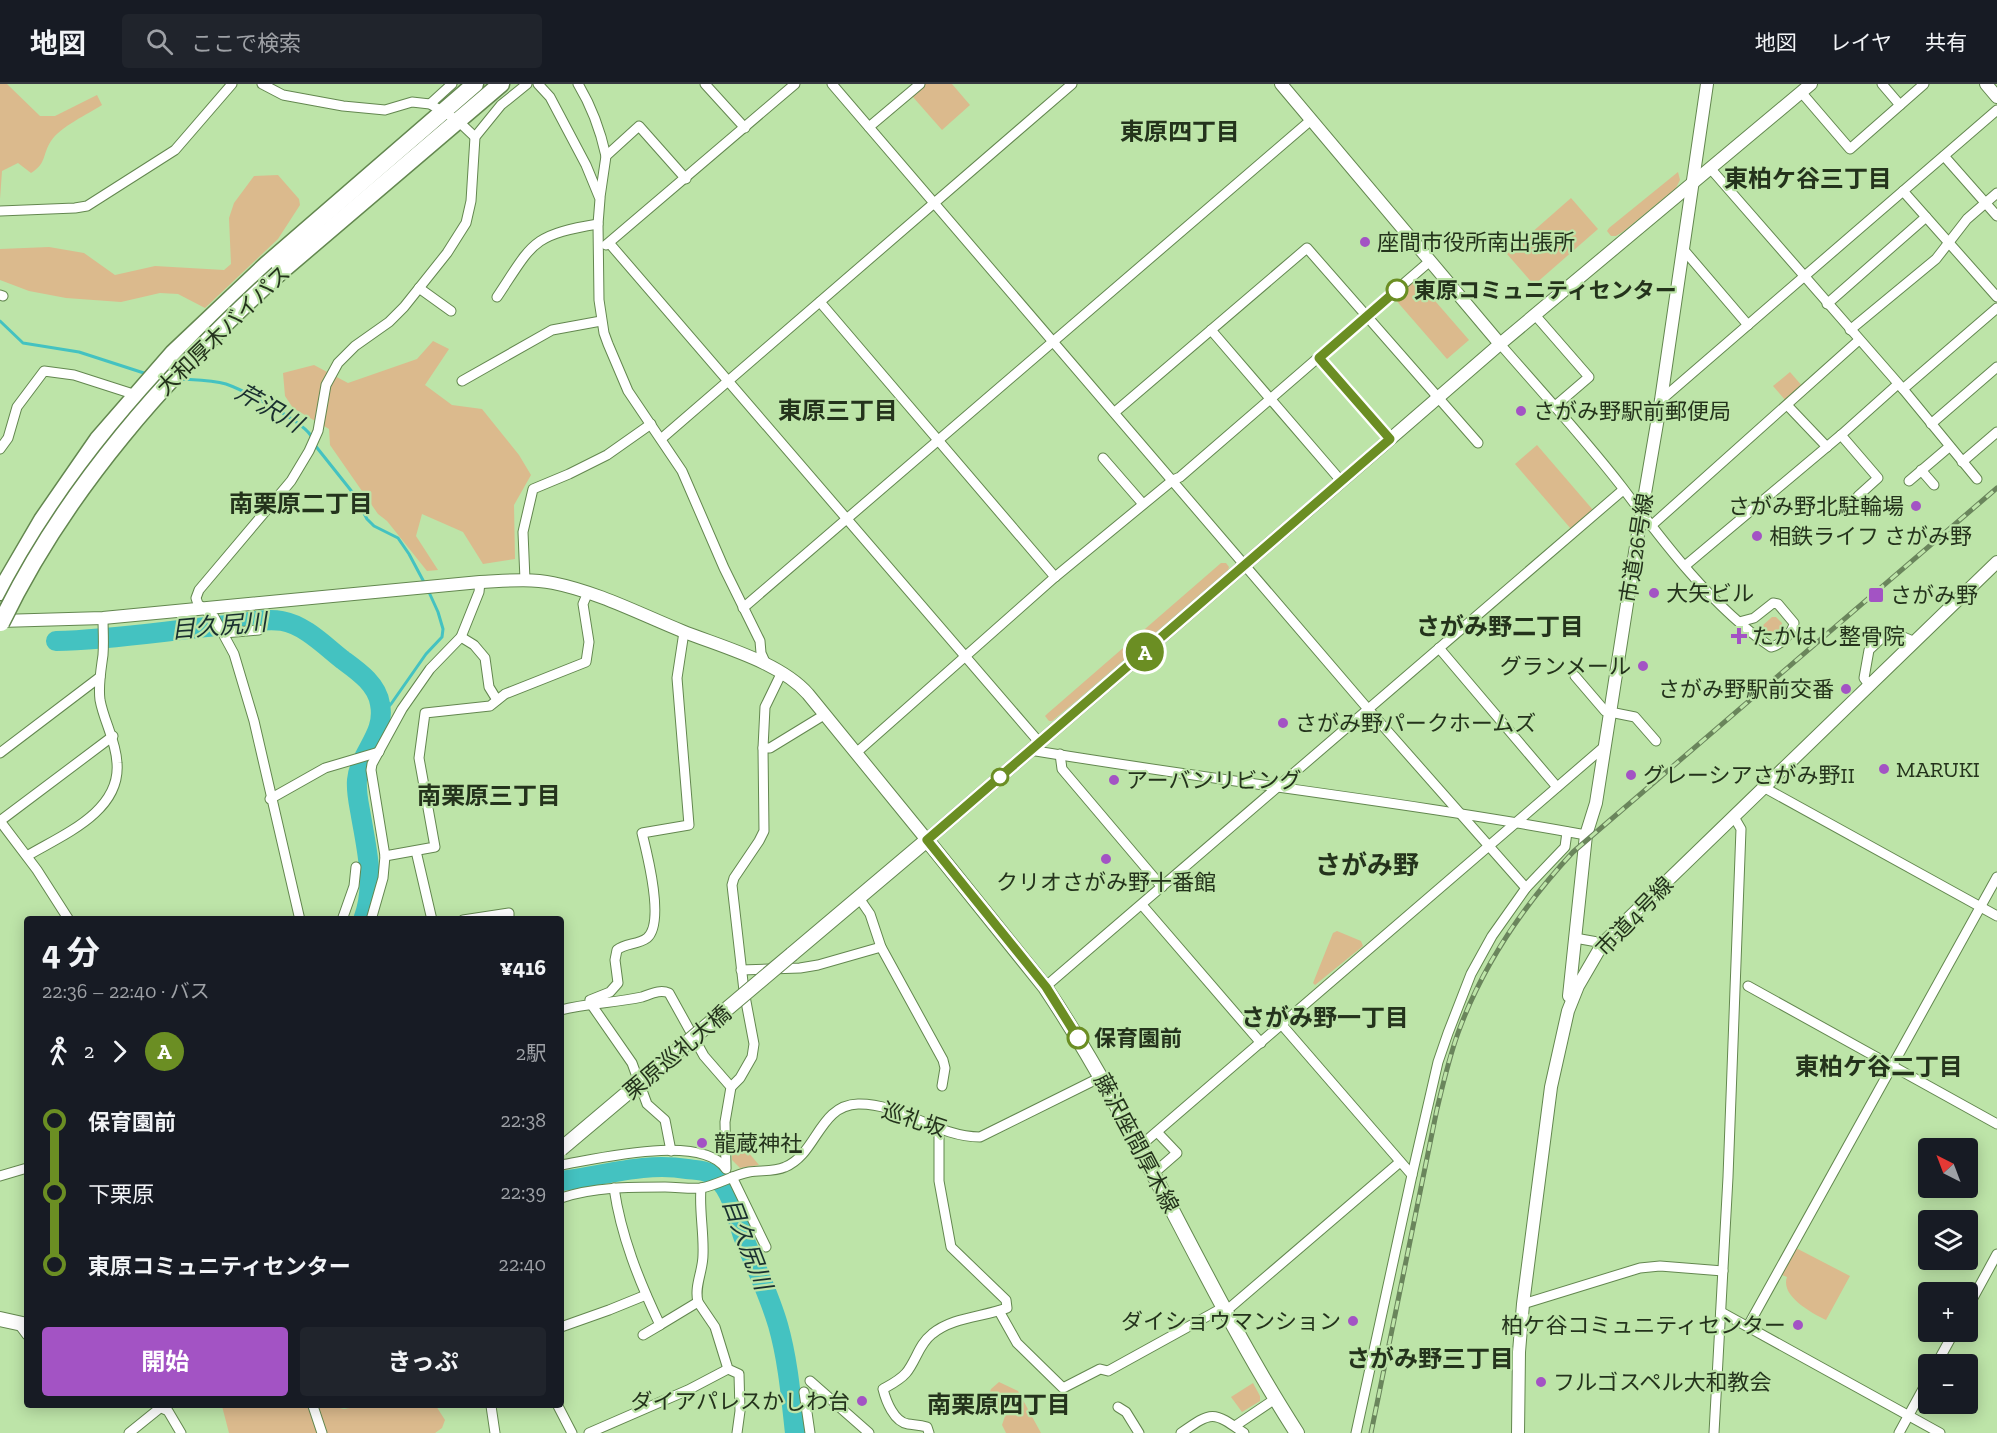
<!DOCTYPE html>
<html lang="ja">
<head>
<meta charset="utf-8">
<style>
	body { margin:0; font-family:"Zilla Slab","Noto Sans JP",serif; background:#20242c; color:#f1f3f6; height:100vh; display:flex; flex-direction:column; font-size:22px; white-space:nowrap }
	* { box-sizing:border-box; margin:0 }
	p { font-size:20px; color:#9ea1a6 }
	.icon { flex:none; width:33px; height:33px; fill:none; stroke:currentColor; stroke-width:2; stroke-linecap:round; stroke-linejoin:round }
	.map { position:relative; flex:1; overflow:hidden }
	.sheet { position:absolute; left:24px; top:832px; width:540px; height:492px; display:flex; flex-direction:column; background:#171b24; border-radius:6px; box-shadow:0 3px 15px #0003 }
	.sheet>* { flex:none }
	.badge { padding:0 12px; border-radius:20px; font-size:21px; line-height:39px }
	.needle { width:39px; rotate:318deg }
	.controls { position:absolute; left:1918px; top:1054px; display:grid; gap:12px }
	.controls a { display:grid; place-items:center; width:60px; height:60px; border-radius:6px; background:#171b24; box-shadow:0 3px 15px #0003; font-size:30px }
	.map>.badge { position:absolute; translate:-50% -50%; box-shadow:0 0 0 3px #fff }
	.legs { display:flex; align-items:center; gap:9px; height:66px; padding:0 18px; font-size:20px }
	.legs p { margin-inline-start:auto }
	.head { display:flex; align-items:center; justify-content:space-between; height:102px; padding:0 18px }
	h1 { font-size:33px; font-weight:700; line-height:45px }
	.cta { display:flex; gap:12px; margin-top:auto; padding:12px 18px }
	.cta a { flex:1; height:69px; border-radius:6px; background:#a353c4; color:#fff; font-size:24px; font-weight:700; line-height:69px; text-align:center }
	.cta a+a { background:#20242c; color:#f1f3f6 }
	ul { padding:0 18px; list-style:none }
	li { display:flex; align-items:center; gap:21px; height:72px; font-size:22px }
	li i { display:grid; place-items:center; width:9px; height:100%; margin:0 8px; background:currentColor }
	li i::after { content:''; width:15px; height:15px; margin:-8px; border:4px solid; border-radius:50%; background:#171b24 }
	li p { margin-inline-start:auto }
	li:first-child i { background:linear-gradient(#0000 50%,currentColor 0) }
	li:last-child i { background:linear-gradient(currentColor 50%,#0000 0) }
	header { display:flex; align-items:center; gap:36px; box-sizing:border-box; height:84px; padding:0 30px; background:#171b24; border-bottom:2px solid #363941 }
	header strong { font-size:28px }
	nav { display:flex; gap:33px; margin-inline-start:auto; font-size:21px }
	.search { width:420px; height:54px; background:#20242c; display:flex; align-items:center; gap:15px; box-sizing:border-box; padding:0 21px; border-radius:6px; color:#9ea1a6; font-size:22px }
	.map>svg:first-child { display:block }
	.green { fill:#dbba8d }
	.lines { fill:none; stroke-linecap:round; stroke-linejoin:round }
	.stream { stroke:#44c2c1; stroke-width:3 }
	.river { stroke:#44c2c1; stroke-width:20 }
	.street-casing { stroke:#63874f; stroke-width:11 }
	.secondary-casing { stroke:#63874f; stroke-width:14 }
	.primary-casing { stroke:#63874f; stroke-width:16 }
	.highway-casing { stroke:#63874f; stroke-width:19 }
	.street { stroke:#fff; stroke-width:9 }
	.secondary { stroke:#fff; stroke-width:12 }
	.primary { stroke:#fff; stroke-width:14 }
	.highway { stroke:#fff; stroke-width:16 }
	.rail-casing { stroke:#6a855c; stroke-width:5 }
	.rail { stroke:#bde4a8; stroke-width:3; stroke-dasharray:9; stroke-linecap:butt }
	.primary-bridge-casing { stroke:#63874f; stroke-width:16; stroke-linecap:butt }
	.highway-bridge-casing { stroke:#63874f; stroke-width:19; stroke-linecap:butt }
	.primary-bridge { stroke:#fff; stroke-width:14 }
	.highway-bridge { stroke:#fff; stroke-width:16 }
	.line-1-casing { stroke:#fff; stroke-width:14 }
	.line-1 { stroke:#6b8e23; stroke-width:9 }
	.poi-dot { fill:#a353c4; stroke:#bde4a8; stroke-width:2 }
	.stop-1-dot { fill:#fff; stroke:#6b8e23; stroke-width:3 }
	.labels { text-anchor:middle; stroke-width:4.5; stroke-linejoin:round; paint-order:stroke }
	.poi-label { font-size:22px; fill:#24331c; stroke:#bde4a8; text-anchor:start }
	.stop-label { font-size:22px; font-weight:bold; fill:#24331c; stroke:#bde4a8; text-anchor:start }
	.street-label { font-size:22px; fill:#24331c; stroke:#bde4a8 }
	.neighbourhood-label { font-size:24px; font-weight:bold; fill:#24331c; stroke:#bde4a8 }
	.water-label { font-size:24px; font-style:italic; fill:#192f2f; stroke:#bde4a8 }
	.quarter-label { font-size:26px; font-weight:bold; fill:#24331c; stroke:#bde4a8 }
</style>
</head>
<body>
<header>
<strong>地図</strong>
<div class="search"><svg class="icon" aria-label="search" viewBox="0 0 24 24"><circle cx="10" cy="10" r="6"/><path d="M15 15l6 6"/></svg>ここで検索</div>
<nav><a>地図</a><a>レイヤ</a><a>共有</a></nav>
</header>
<div class="map">
<svg width="1997" height="1349" viewBox="0 0 1997 1349">
	<rect width="100%" height="100%" fill="#bde4a8"/>
	<g class="green">
		<path d="M 0,0 L 7,0 L 40,32 L 55,32 L 97,11 L 102,21 C 88,30 60,43 51,57 C 42,71 47,79 31,89 L 18,79 L 2,87 L 0,115 Z"/>
		<polygon points="925,0 952,0 970,21 942,46 913,13 913,11"/>
		<polygon points="1678,88 1680,96 1676,104 1624,147 1616,152 1611,152 1607,147 1609,144"/>
		<polygon points="278,91 299,115 300,121 278,155 205,224 178,210 160,209 121,218 66,214 29,207 0,196 0,165 49,163 84,169 115,191 155,182 224,186 231,180 229,134 234,119 254,92"/>
		<polygon points="1571,114 1598,145 1534,201 1507,170"/>
		<polygon points="1416,195 1469,256 1447,275 1394,214"/>
		<polygon points="433,257 449,265 425,301 452,321 482,325 519,371 531,391 514,421 515,475 483,480 463,448 422,430 416,452 438,486 427,487 387,437 378,430 330,361 329,345 293,324 285,312 283,289 314,281 348,299 417,275"/>
		<polygon points="1790,288 1803,303 1786,317 1773,302"/>
		<polygon points="1537,361 1593,426 1571,445 1515,380"/>
		<polygon points="1221,479 1226,479 1229,483 1228,486 1075,618 1052,637 1049,637 1045,632 1047,630"/>
		<polygon points="1772,533 1776,533 1782,539 1781,545 1771,553 1764,549 1762,542"/>
		<polygon points="1337,847 1361,857 1363,862 1315,901 1313,899 1333,849"/>
		<polygon points="732,1049 759,1081 740,1084 732,1076"/>
		<path d="M 1796,1164 L 1850,1192 L 1826,1236 C 1812,1229 1780,1212 1787,1193 L 1782,1191 Z"/>
		<polygon points="999,1298 1018,1307 1041,1349 1006,1349 1002,1341 1005,1332 988,1313 991,1305"/>
		<polygon points="1253,1299 1260,1312 1260,1317 1242,1328 1231,1313"/>
		<polygon points="222,1322 331,1322 344,1325 359,1322 436,1322 445,1336 442,1344 435,1349 229,1349"/>
	</g>
	<g class="lines">
		<g class="stream">
			<polyline points="0,237 23,259 79,268 147,290"/>
			<path d="M 180,295 C 195,296 212,296 226,300 C 243,306 307,339 312,354"/>
			<polyline points="314,360 353,409 367,435 374,442 398,454 409,470 425,500"/>
			<polyline points="381,630 391,620 426,570 442,553 443,545 438,528 428,506"/>
		</g>
		<g class="river">
			<path d="M 56,557 C 113,556 170,546 228,541 C 245,539 265,534 282,537 C 305,541 325,562 343,576 C 358,587 377,600 380,620 C 386,651 360,667 357,696 C 356,709 359,720 361,732 C 367,767 376,802 363,836"/>
			<path d="M 561,1097 C 604,1092 643,1078 687,1085 C 694,1086 703,1086 709,1089 C 731,1099 736,1132 743,1152 C 755,1182 769,1210 778,1241 C 788,1276 791,1313 795,1349"/>
		</g>
		<g class="street-casing">
			<g id="street">
				<polyline points="262,0 283,11 343,22 385,26 412,18 430,20 457,36 475,53"/>
				<polyline points="538,0 550,13 586,81 600,115 598,140 599,216 604,249 608,260 628,307 682,387 724,484 760,557 761,569 766,580"/>
				<path d="M 578,0 C 592,23 600,45 606,72"/>
				<polyline points="705,0 745,44"/>
				<polyline points="832,0 1368,625 1526,804"/>
				<polyline points="1882,0 1900,21"/>
				<polyline points="1801,8 1850,65 1924,0"/>
				<polyline points="430,20 452,0"/>
				<polyline points="869,43 920,0"/>
				<polyline points="1944,72 1997,132"/>
				<polyline points="1710,84 1903,305 1977,395"/>
				<polyline points="1903,107 1997,213"/>
				<polyline points="600,113 606,72 639,42 686,95"/>
				<polyline points="0,127 75,124 87,122 175,66 232,0"/>
				<polyline points="610,160 1039,658"/>
				<polyline points="606,161 795,0"/>
				<polyline points="1683,165 1748,241"/>
				<polyline points="419,204 451,227"/>
				<polyline points="0,211 3,212"/>
				<path d="M 497,213 C 533,159 531,151 598,140"/>
				<polyline points="820,218 1055,493"/>
				<polyline points="1827,220 1926,133"/>
				<polyline points="1535,231 1589,293 1554,323"/>
				<polyline points="1211,246 1342,398"/>
				<polyline points="1850,246 1936,175 1967,135 1997,109"/>
				<path d="M 1500,260 C 1541,307 1584,354 1622,403 C 1664,459 1713,524 1771,563 C 1781,561 1793,548 1794,539 L 1778,520 L 1773,519 L 1754,534 L 1739,538"/>
				<polyline points="462,297 552,246 601,237"/>
				<polyline points="1903,305 1997,224"/>
				<polyline points="1661,316 1997,26"/>
				<polyline points="1787,321 1827,363"/>
				<polyline points="1115,328 1307,164 1478,359"/>
				<polyline points="1931,340 1997,283"/>
				<polyline points="1841,351 1878,394 1858,412"/>
				<polyline points="661,355 1072,0"/>
				<polyline points="0,365 8,354 17,323 44,287 74,291 130,309"/>
				<polyline points="1103,374 1143,420"/>
				<polyline points="1962,378 1997,348"/>
				<polyline points="1921,386 1934,401"/>
				<polyline points="1909,397 1949,363"/>
				<polyline points="1651,442 1859,256"/>
				<polyline points="1686,481 1841,351 1898,300"/>
				<polyline points="525,496 523,448 533,405 569,390 607,371 651,340"/>
				<polyline points="743,524 1311,36"/>
				<polyline points="224,549 259,546"/>
				<polyline points="461,553 474,561 485,574 489,603 497,616"/>
				<polyline points="1439,564 1557,703"/>
				<polyline points="1575,592 1605,627 1635,633 1656,657"/>
				<polyline points="1870,602 1864,594 1869,566 1886,550 1894,549 1915,558"/>
				<polyline points="763,664 770,664 824,631"/>
				<path d="M 1030,666 C 1215,697 1402,717 1586,751"/>
				<polyline points="0,669 100,593"/>
				<polyline points="856,669 1055,493 1173,396 1180,393 1430,177"/>
				<polyline points="1060,670 1062,685 1162,803"/>
				<polyline points="1765,704 1997,832"/>
				<polyline points="270,715 325,684 379,668"/>
				<polyline points="0,737 113,652"/>
				<polyline points="0,737 37,786 69,836"/>
				<polyline points="416,767 432,836"/>
				<path d="M 27,772 C 62,751 121,728 117,679 C 116,656 104,638 100,616 C 98,601 101,586 103,571 C 104,558 103,546 103,534"/>
				<polyline points="385,772 435,763 419,674 425,629 490,622 505,610 586,578 589,558 583,520 588,508"/>
				<polyline points="859,814 870,830 881,863 943,976 945,984 942,1002"/>
				<polyline points="1142,821 1261,959"/>
				<polyline points="300,836 254,637 234,570 214,533 198,520 196,514 199,506 291,397 309,367 318,347 326,301 338,279 355,262 389,238 404,223 447,169 466,139 471,117 475,53 501,21 527,0"/>
				<polyline points="342,836 354,802 356,783"/>
				<polyline points="371,836 383,794 385,772 371,686 372,680 402,625 430,585 461,553 479,508 480,498"/>
				<polyline points="463,836 509,829 509,836"/>
				<polyline points="1575,854 1603,859"/>
				<polyline points="741,886 800,884 818,881 881,863"/>
				<polyline points="1748,902 1997,1040"/>
				<polyline points="1045,903 1623,406"/>
				<path d="M 561,926 C 587,919 615,919 642,913 C 651,910 660,905 669,909 L 704,972 L 731,1003 L 725,1038 L 726,1083"/>
				<polyline points="1282,941 1412,1091"/>
				<polyline points="731,1003 740,994 752,973 754,960 744,907 732,801 734,794 759,757 764,747 763,664 765,623 782,588"/>
				<polyline points="1139,1063 1605,662"/>
				<path d="M 671,1067 L 665,1036 L 647,1020 L 632,979 L 591,920 L 590,916 L 610,908 L 618,899 L 615,876 L 617,866 C 625,859 638,861 647,854 C 665,839 647,769 642,749 L 689,741 L 677,594 L 684,548"/>
				<path d="M 561,1081 C 597,1075 702,1049 726,1085"/>
				<polyline points="1154,1089 1177,1069 1157,1048"/>
				<polyline points="0,1092 27,1084"/>
				<polyline points="732,1093 766,1163"/>
				<path d="M 614,1104 C 621,1152 639,1197 660,1241 L 643,1251"/>
				<path d="M 561,1114 C 594,1103 630,1103 665,1103 C 677,1103 690,1105 701,1104 C 718,1101 733,1091 749,1088 C 761,1086 774,1088 785,1083 C 817,1070 819,1021 858,1020 C 901,1019 937,1053 980,1053 L 1101,993"/>
				<polyline points="698,1218 715,1243 728,1285 739,1290 740,1327 737,1349"/>
				<polyline points="1523,1220 1640,1184 1660,1182 1723,1187"/>
				<polyline points="1968,1223 1997,1170"/>
				<polyline points="999,1227 1017,1259 1063,1304 1100,1285 1108,1287 1224,1223"/>
				<polyline points="1226,1227 1400,1078"/>
				<polyline points="1721,1228 1940,1349"/>
				<polyline points="18,1239 27,1251"/>
				<path d="M 660,1241 L 698,1218 C 694,1202 703,1187 703,1171 C 704,1148 699,1126 701,1104"/>
				<polyline points="1748,1242 1997,793"/>
				<polyline points="561,1243 609,1226 646,1211"/>
				<polyline points="1936,1281 1954,1248"/>
				<polyline points="810,1297 869,1349"/>
				<polyline points="804,1308 810,1349"/>
				<polyline points="157,1322 168,1327 181,1349"/>
				<polyline points="313,1322 322,1349"/>
				<polyline points="491,1322 495,1349"/>
				<polyline points="558,1322 572,1349"/>
				<polyline points="1118,1323 1126,1328 1139,1349"/>
				<polyline points="1235,1342 1275,1315"/>
				<polyline points="129,1349 160,1324"/>
				<polyline points="589,1349 688,1306 728,1285"/>
				<path d="M 929,1349 L 927,1343 C 920,1341 915,1341 908,1340 C 894,1338 886,1317 883,1305 C 892,1300 900,1296 906,1289 C 916,1277 919,1260 932,1250 C 952,1233 983,1233 1007,1224 L 1006,1216 L 951,1163 L 939,1097 L 939,1043"/>
				<path d="M 1181,1349 C 1212,1327 1213,1327 1244,1349"/>
				<polyline points="1356,1349 1412,1091 1438,978 1448,949 1471,890 1492,852 1526,804 1565,763 1567,748"/>
				<polyline points="1714,1349 1728,1093 1741,745 1734,733"/>
				<polyline points="1899,1349 1929,1294"/>
			</g>
		</g>
		<g class="secondary-casing">
			<g id="secondary">
				<polyline points="1281,0 1500,260"/>
				<polyline points="1986,0 1997,13"/>
				<path d="M 0,537 L 103,534 L 480,498 C 504,497 529,494 553,499 C 598,508 640,530 682,547 C 722,563 780,578 808,610 L 927,756 L 1500,260 L 1811,0"/>
				<polyline points="1569,912 1586,751 1596,719 1636,462 1661,316 1707,0"/>
				<polyline points="1518,1349 1519,1268 1523,1220 1551,1003 1568,927 1578,902 1603,859 1997,478"/>
			</g>
		</g>
		<g class="primary-casing">
			<g id="primary">
				<path d="M 792,870 L 927,756 L 1045,903 C 1140,1045 1204,1205 1297,1349"/>
				<polyline points="0,1235 27,1241"/>
			</g>
		</g>
		<g class="highway-casing">
			<g id="highway">
				<polyline points="278,190 501,0"/>
				<polyline points="0,508 42,436 98,355 173,269 266,181 475,0"/>
			</g>
		</g>
		<use href="#street" class="street"/>
		<use href="#secondary" class="secondary"/>
		<use href="#primary" class="primary"/>
		<use href="#highway" class="highway"/>
		<g class="rail-casing">
			<path id="rail" d="M 1371,1349 L 1437,1025 C 1443,1000 1449,974 1458,949 C 1483,880 1523,822 1573,768 L 1997,404"/>
		</g>
		<use href="#rail" class="rail"/>
		<g class="primary-bridge-casing">
			<polyline id="primary-bridge" points="561,1065 792,870"/>
		</g>
		<g class="highway-bridge-casing">
			<path id="highway-bridge" d="M 1,539 C 66,404 168,290 278,190"/>
		</g>
		<use href="#primary-bridge" class="primary-bridge"/>
		<use href="#highway-bridge" class="highway-bridge"/>
	</g>
	<g class="lines">
		<g class="line-1-casing">
			<polyline id="line-1" points="1078,954 1046,903 927,756 1390,355 1319,274 1397,206"/>
		</g>
		<use href="#line-1" class="line-1"/>
	</g>
	<g class="poi-dot">
		<circle cx="1365" cy="158" r="6"/>
		<circle cx="1521" cy="327" r="6"/>
		<circle cx="1916" cy="422" r="6"/>
		<circle cx="1757" cy="452" r="6"/>
		<circle cx="1654" cy="509" r="6"/>
		<rect x="1868" y="503" width="16" height="16" rx="3"/>
		<path d="M1736 543h6v6h6v6h-6v6h-6v-6h-6v-6h6z"/>
		<circle cx="1643" cy="582" r="6"/>
		<circle cx="1846" cy="605" r="6"/>
		<circle cx="1283" cy="639" r="6"/>
		<circle cx="1884" cy="685" r="6"/>
		<circle cx="1631" cy="691" r="6"/>
		<circle cx="1114" cy="696" r="6"/>
		<circle cx="1106" cy="775" r="6"/>
		<circle cx="702" cy="1059" r="6"/>
		<circle cx="1353" cy="1237" r="6"/>
		<circle cx="1798" cy="1241" r="6"/>
		<circle cx="1541" cy="1298" r="6"/>
		<circle cx="862" cy="1317" r="6"/>
	</g>
	<g class="stop-1-dot">
		<circle cx="1397" cy="206" r="10"/>
		<circle cx="1000" cy="693" r="8"/>
		<circle cx="1078" cy="954" r="10"/>
	</g>
	<g class="labels">
		<g class="poi-label">
			<text x="1377" y="166">座間市役所南出張所</text>
			<text x="1533" y="335">さがみ野駅前郵便局</text>
			<text x="1904" y="430" text-anchor="end">さがみ野北駐輪場</text>
			<text x="1769" y="460">相鉄ライフ さがみ野</text>
			<text x="1666" y="517">大矢ビル</text>
			<text x="1890" y="519">さがみ野</text>
			<text x="1752" y="560">たかはし整骨院</text>
			<text x="1631" y="590" text-anchor="end">グランメール</text>
			<text x="1834" y="613" text-anchor="end">さがみ野駅前交番</text>
			<text x="1295" y="647">さがみ野パークホームズ</text>
			<text x="1896" y="693">MARUKI</text>
			<text x="1643" y="699">グレーシアさがみ野II</text>
			<text x="1126" y="704">アーバンリビング</text>
			<text x="1106" y="806" text-anchor="middle">クリオさがみ野十番館</text>
			<text x="714" y="1067">龍蔵神社</text>
			<text x="1341" y="1245" text-anchor="end">ダイショウマンション</text>
			<text x="1786" y="1249" text-anchor="end">柏ケ谷コミュニティセンター</text>
			<text x="1553" y="1306">フルゴスペル大和教会</text>
			<text x="850" y="1325" text-anchor="end">ダイアパレスかしわ台</text>
		</g>
		<g class="stop-label">
			<text x="1414" y="214">東原コミュニティセンター</text>
			<text x="1094" y="962">保育園前</text>
		</g>
		<g class="street-label">
			<text transform="translate(223 246) rotate(-44)" y="8">大和厚木バイパス</text>
			<text transform="translate(1636 464) rotate(-81)" y="8">市道26号線</text>
			<text transform="translate(1634 832) rotate(-46)" y="8">市道4号線</text>
			<text transform="translate(677 968) rotate(-40)" y="8">栗原巡礼大橋</text>
			<text transform="translate(914 1035) rotate(18)" y="8">巡礼坂</text>
			<text transform="translate(1137 1059) rotate(62)" y="8">藤沢座間厚木線</text>
		</g>
		<g class="neighbourhood-label">
			<text x="1180" y="56">東原四丁目</text>
			<text x="1808" y="103">東柏ケ谷三丁目</text>
			<text x="838" y="335">東原三丁目</text>
			<text x="301" y="428">南栗原二丁目</text>
			<text x="1500" y="551">さがみ野二丁目</text>
			<text x="489" y="720">南栗原三丁目</text>
			<text x="1325" y="942">さがみ野一丁目</text>
			<text x="1879" y="991">東柏ケ谷二丁目</text>
			<text x="1430" y="1283">さがみ野三丁目</text>
			<text x="999" y="1329">南栗原四丁目</text>
		</g>
		<g class="water-label">
			<text transform="translate(269 324) rotate(30)" y="8">芹沢川</text>
			<text transform="translate(219 542) rotate(-5)" y="8">目久尻川</text>
			<text transform="translate(747 1160) rotate(69)" y="8">目久尻川</text>
		</g>
		<g class="quarter-label">
			<text x="1367" y="790">さがみ野</text>
		</g>
	</g>
</svg>
<div class="controls">
<a><svg class="needle" viewBox="-14 -14 28 28"><path d="M0-13l5 13h-10z" fill="#e53935"/><path d="M0 13l5-13h-10z" fill="#9ea1a6"/></svg></a>
<a><svg class="icon" aria-label="layers" viewBox="0 0 24 24"><path d="M12 4l9 5-9 5-9-5zM3 14l9 5 9-5"/></svg></a>
<a>+</a>
<a>−</a>
</div>
<b class="badge" style="left:1145px;top:568px;background:#6b8e23;color:#fff">A</b>
<section class="sheet">
<div class="head"><div><h1>4 分</h1><p>22:36 – 22:40 · バス</p></div><b>¥416</b></div>
<div class="legs"><svg class="icon" aria-label="walk" viewBox="0 0 24 24"><circle cx="13" cy="4" r="2"/><path d="M13 8l-2 6 4 7M11 14l-3 7M7 12l3-4h3l4 4"/></svg>2<svg class="icon" aria-label="forward" viewBox="0 0 24 24"><path d="M9 5l7 7-7 7"/></svg><b class="badge" style="background:#6b8e23;color:#fff">A</b><p>2駅</p></div>
<ul>
<li><i style="color:#6b8e23"></i><b>保育園前</b><p>22:38</p></li>
<li><i style="color:#6b8e23"></i><span>下栗原</span><p>22:39</p></li>
<li><i style="color:#6b8e23"></i><b>東原コミュニティセンター</b><p>22:40</p></li>
</ul>
<div class="cta"><a>開始</a><a>きっぷ</a></div>
</section>
</div>
</body>
</html>
